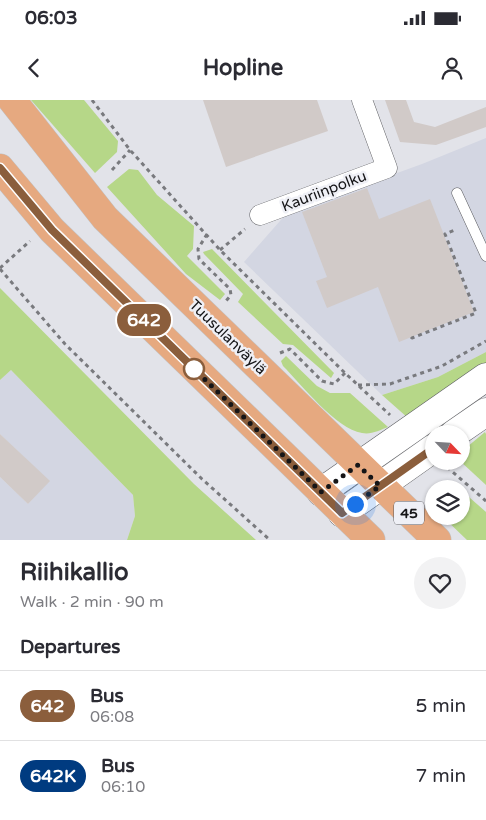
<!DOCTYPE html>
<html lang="en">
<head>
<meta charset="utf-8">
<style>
	body { margin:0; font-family:"Varela Round",sans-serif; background:#f2f2f3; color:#2b2b33; height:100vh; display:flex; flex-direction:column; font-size:19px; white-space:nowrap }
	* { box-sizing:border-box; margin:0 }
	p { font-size:16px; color:#7c7c81 }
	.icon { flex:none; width:28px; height:28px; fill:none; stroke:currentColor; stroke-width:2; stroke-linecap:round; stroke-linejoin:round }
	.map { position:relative; height:440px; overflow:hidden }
	.details { display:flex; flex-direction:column; background:#fff; flex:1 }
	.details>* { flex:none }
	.badge { padding:0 10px; border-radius:16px; font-size:18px; line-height:32px }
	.needle { width:32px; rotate:115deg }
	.tools { position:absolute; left:425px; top:325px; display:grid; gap:10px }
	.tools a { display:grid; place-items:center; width:45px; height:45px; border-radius:50%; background:#fff; box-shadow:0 1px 4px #0004; font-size:25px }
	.you { position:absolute; width:25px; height:25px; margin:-12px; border:4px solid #fff; border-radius:50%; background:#1a73e8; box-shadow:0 0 0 8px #1a73e833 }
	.map>.badge { position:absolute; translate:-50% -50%; box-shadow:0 0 0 2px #fff }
	h2 { padding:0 20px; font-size:19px; line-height:45px }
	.round { display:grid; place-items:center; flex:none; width:52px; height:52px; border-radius:26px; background:#f2f2f3 }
	.headline { display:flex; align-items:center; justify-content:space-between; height:85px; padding:0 20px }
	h1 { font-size:24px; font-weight:700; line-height:38px }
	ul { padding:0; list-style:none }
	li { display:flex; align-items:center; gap:15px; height:70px; padding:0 20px; border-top:1px solid #e1e1e2 }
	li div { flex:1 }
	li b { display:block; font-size:19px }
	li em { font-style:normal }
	li .badge { min-width:55px; font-weight:700; text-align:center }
	.status { display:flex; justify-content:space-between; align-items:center; height:35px; padding:0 25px; background:#fff; direction:ltr }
	.status svg { height:14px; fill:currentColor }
	header { display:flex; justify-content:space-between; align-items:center; height:65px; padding:0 20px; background:#fff; font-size:22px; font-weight:700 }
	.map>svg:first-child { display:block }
	.built { fill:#d3d6e2 }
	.green { fill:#b6d788 }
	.building { fill:#d1cac8 }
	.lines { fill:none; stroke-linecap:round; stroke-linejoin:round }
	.lane-casing { stroke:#5c5d61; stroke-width:11 }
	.street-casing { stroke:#5c5d61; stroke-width:21 }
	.secondary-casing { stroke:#5c5d61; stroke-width:29 }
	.primary-casing { stroke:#c2c2c3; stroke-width:29 }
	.path { stroke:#797a7e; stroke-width:3; stroke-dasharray:4 4; stroke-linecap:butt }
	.lane { stroke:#fff; stroke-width:10 }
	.street { stroke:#fff; stroke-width:20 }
	.secondary { stroke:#fff; stroke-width:28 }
	.primary { stroke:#e6a980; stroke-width:28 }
	.line-casing { stroke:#fff; stroke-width:11 }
	.line { stroke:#8b5e3c; stroke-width:8 }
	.walk { stroke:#151517; stroke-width:5; stroke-dasharray:0 9 }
	.stop-dot { fill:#fff; stroke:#8b5e3c; stroke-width:2.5 }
	.labels { text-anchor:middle; stroke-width:5; stroke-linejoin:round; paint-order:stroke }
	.shield { fill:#eff0f6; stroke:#56575a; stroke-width:1 }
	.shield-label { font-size:14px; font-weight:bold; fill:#151517 }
	.street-label { font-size:15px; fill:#151517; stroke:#eff0f6 }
</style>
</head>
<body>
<div class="status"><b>06:03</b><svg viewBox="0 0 49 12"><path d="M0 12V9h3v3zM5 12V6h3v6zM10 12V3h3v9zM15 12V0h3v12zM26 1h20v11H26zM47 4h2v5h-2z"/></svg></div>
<header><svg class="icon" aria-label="back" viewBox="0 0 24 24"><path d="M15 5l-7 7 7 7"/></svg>Hopline<svg class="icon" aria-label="person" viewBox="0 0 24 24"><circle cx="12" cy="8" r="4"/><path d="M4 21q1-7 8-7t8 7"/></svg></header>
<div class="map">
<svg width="486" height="440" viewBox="0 0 486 440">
	<rect width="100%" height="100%" fill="#e2e3e9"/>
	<g class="built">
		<polygon points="486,38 486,252 438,277 382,295 244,162 287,113 422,64"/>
		<polygon points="11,270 133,395 135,416 127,440 0,440 0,377 28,404 49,381 0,334 0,280"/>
	</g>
	<g class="green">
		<polygon points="31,0 84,0 118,41 117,52 95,73"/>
		<polygon points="129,69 138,70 157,95 194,126 193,149 187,156 225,194 220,200 186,174 107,87"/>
		<polygon points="212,149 334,273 331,278 293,245 283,244 238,202 243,194 204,154 203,152"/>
		<polygon points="0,188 194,384 256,440 127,440 135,416 133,395 11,270 0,280"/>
		<polygon points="486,252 486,267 408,318 382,295 438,277"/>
		<path d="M 286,256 L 317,286 L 330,293 L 350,293 L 388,327 C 380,330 371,335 362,333 C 336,329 302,285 283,266 L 281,261 Z"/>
		<polygon points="485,332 486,334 486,385 460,361 461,352"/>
		<polygon points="461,390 486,412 486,440 467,440 442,416 461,416"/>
	</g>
	<g class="building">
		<polygon points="203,0 317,0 328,31 226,67"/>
		<polygon points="385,0 406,0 414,22 435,27 486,7 486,27 436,45 400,42"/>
		<polygon points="367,88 379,119 430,99 474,212 399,242 378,187 327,208 316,181 327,177 302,112"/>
		<polygon points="0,334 50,381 28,404 0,377"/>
	</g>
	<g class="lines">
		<g class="lane-casing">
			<polyline id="lane" points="457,93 486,156"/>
		</g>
		<g class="street-casing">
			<polyline id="street" points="260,115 387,68 362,0"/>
		</g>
		<g class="secondary-casing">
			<g id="secondary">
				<polyline points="454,334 486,312"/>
				<polyline points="321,392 486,277"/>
				<polyline points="342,413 434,348"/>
			</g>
		</g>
		<g class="primary-casing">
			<g id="primary">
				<polyline points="12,0 105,118 437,440"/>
				<polyline points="0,68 52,130 371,440"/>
			</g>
		</g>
		<g class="path">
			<polyline points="92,0 130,50 220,150 345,273 390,315"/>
			<polyline points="112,70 130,50"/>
			<polyline points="207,134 198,149 199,159 230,189 231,195 226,201"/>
			<polyline points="220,150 245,129"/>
			<polyline points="0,168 30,141"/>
			<polyline points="0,169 65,244 202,379 270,440"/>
			<polyline points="411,237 412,238 476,213 445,134 457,129"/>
			<polyline points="280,253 290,249 322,281 334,284 345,273"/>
			<polyline points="358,285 390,284 442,266 486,241"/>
			<polyline points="447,367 486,401"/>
		</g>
		<use href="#lane" class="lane"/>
		<use href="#street" class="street"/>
		<use href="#secondary" class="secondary"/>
		<use href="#primary" class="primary"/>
	</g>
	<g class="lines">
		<g class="line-casing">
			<polyline id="line" points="0,68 52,130 342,413 434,348"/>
		</g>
		<use href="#line" class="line"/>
		<polyline class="walk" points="194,269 193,268 321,392 358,365 380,386 355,404"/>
	</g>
	<circle class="stop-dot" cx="194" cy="269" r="10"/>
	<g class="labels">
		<rect class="shield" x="394" y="401.5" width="30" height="23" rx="4"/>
		<g class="shield-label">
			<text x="409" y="418">45</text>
		</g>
		<g class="street-label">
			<text transform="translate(324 91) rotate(-21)" y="5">Kauriinpolku</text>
			<text transform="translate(228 237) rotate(44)" y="5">Tuusulanväylä</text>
		</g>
	</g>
</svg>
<div class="tools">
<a><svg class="needle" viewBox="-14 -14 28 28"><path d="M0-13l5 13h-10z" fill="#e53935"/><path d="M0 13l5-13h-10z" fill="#7c7c81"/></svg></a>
<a><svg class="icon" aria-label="layers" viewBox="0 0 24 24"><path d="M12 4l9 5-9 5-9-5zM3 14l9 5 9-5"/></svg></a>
</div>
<div class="you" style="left:355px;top:404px"></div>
<b class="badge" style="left:144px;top:220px;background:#8b5e3c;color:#fff">642</b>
</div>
<section class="details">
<div class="headline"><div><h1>Riihikallio</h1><p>Walk · 2 min · 90 m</p></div><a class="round"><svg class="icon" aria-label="heart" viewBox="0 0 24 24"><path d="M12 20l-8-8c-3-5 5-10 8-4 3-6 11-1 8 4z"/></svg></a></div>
<h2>Departures</h2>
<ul>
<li><span class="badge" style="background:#8b5e3c;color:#fff">642</span><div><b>Bus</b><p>06:08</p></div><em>5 min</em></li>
<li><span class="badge" style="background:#003b80;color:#fff">642K</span><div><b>Bus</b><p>06:10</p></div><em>7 min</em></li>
</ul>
</section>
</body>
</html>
